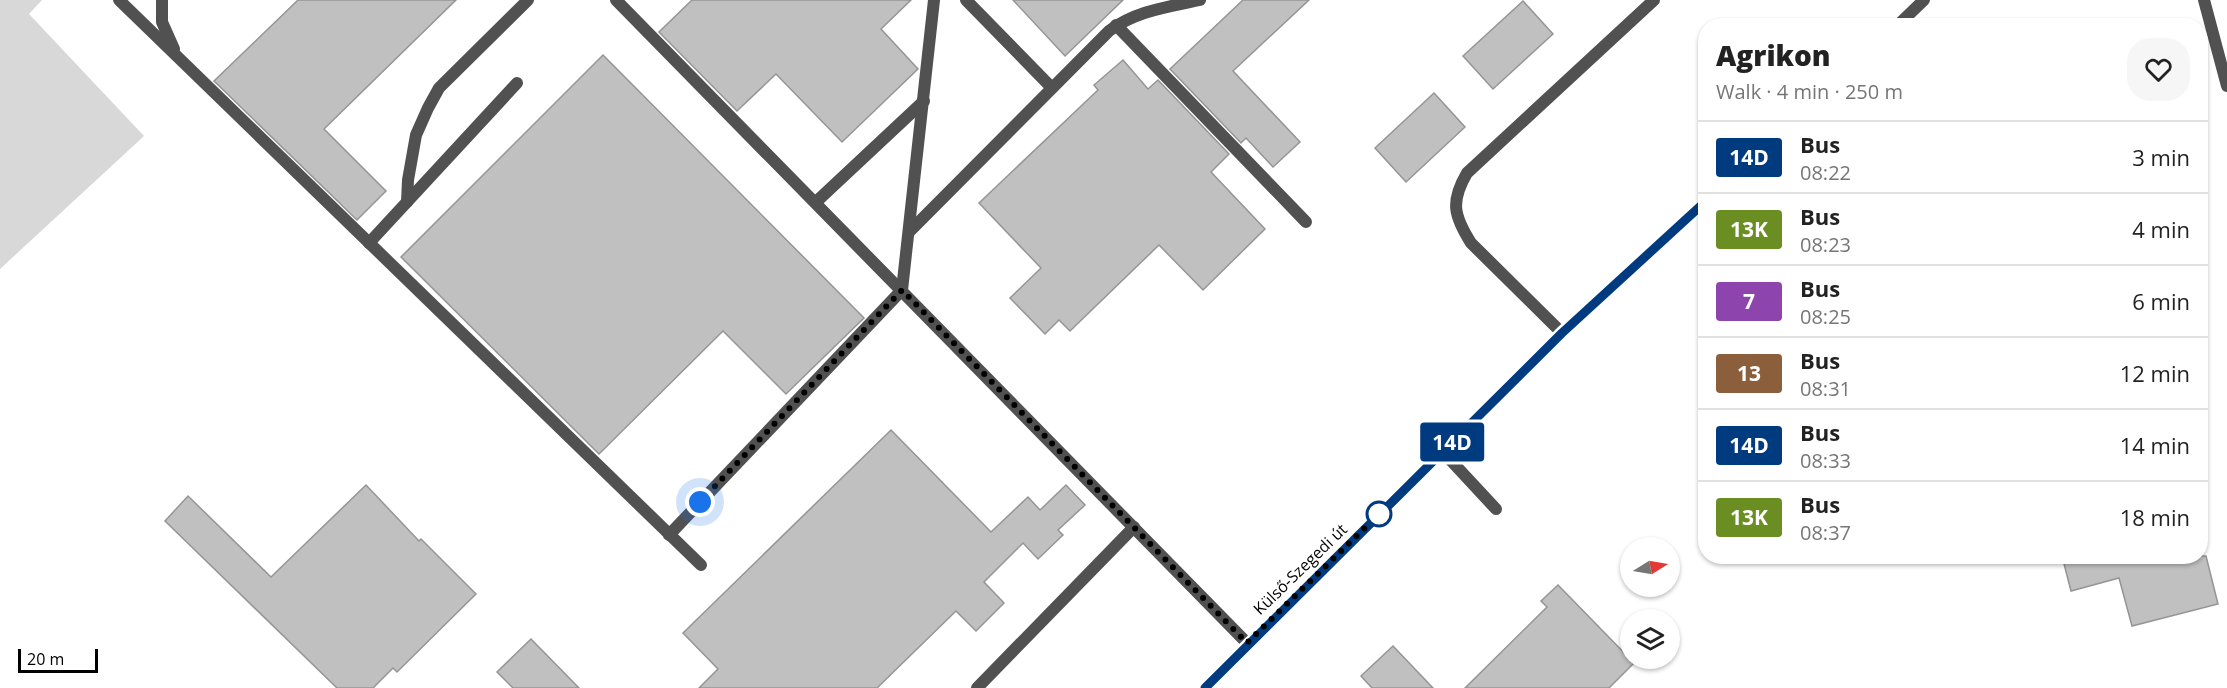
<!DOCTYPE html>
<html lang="en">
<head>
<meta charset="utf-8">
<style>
	body { margin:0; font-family:"Open Sans",sans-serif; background:#f6f6f6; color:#222; height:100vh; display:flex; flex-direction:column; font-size:22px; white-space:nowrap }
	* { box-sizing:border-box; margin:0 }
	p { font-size:20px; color:#767676 }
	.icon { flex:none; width:33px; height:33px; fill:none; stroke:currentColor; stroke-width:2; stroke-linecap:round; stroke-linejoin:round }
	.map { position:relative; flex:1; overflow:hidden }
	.details { position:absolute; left:1698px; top:18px; width:510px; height:546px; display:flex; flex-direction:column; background:#fff; border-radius:24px; box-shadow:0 2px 4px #0004 }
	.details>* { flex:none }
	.badge { padding:0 12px; border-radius:4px; font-size:21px; line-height:39px }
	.needle { width:39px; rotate:79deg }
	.tools { position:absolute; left:1620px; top:537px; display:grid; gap:12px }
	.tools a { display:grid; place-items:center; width:60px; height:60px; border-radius:50%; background:#fff; box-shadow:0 2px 4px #0004; font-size:30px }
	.scale { position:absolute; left:18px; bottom:15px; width:80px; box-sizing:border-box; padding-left:6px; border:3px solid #000; border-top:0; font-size:16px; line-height:21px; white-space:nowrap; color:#000; -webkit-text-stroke:4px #fff; paint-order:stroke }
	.you { position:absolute; width:30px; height:30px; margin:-15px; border:4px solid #fff; border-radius:50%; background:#1a73e8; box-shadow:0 0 0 9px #1a73e833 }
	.map>.badge { position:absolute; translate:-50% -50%; box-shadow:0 0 0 3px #fff }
	.round { display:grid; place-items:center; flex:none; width:63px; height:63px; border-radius:24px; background:#f6f6f6 }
	.summary { display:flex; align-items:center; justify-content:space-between; height:102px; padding:0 18px }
	h1 { font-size:28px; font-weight:800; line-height:45px }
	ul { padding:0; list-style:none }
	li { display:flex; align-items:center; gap:18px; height:72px; padding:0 18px; border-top:2px solid #e0e0e0 }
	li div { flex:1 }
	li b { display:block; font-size:22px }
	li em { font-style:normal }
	li .badge { min-width:66px; font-weight:700; text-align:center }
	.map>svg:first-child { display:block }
	.green { fill:#d8d8d8 }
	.building { fill:#c0c0c0; stroke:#959595; stroke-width:1.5 }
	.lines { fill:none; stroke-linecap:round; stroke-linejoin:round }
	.service { stroke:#515151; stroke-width:12 }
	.minor { stroke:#515151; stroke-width:12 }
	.tertiary { stroke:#515151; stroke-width:12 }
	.line-casing { stroke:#fff; stroke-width:14 }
	.line { stroke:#003b80; stroke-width:9 }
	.walk { stroke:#000; stroke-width:6; stroke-dasharray:0 10.8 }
	.stop-dot { fill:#fff; stroke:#003b80; stroke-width:3 }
	.labels { text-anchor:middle; stroke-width:4.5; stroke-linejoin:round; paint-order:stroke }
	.street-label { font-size:16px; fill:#000; stroke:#fff }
</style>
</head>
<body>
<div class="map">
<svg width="2227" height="688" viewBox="0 0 2227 688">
	<rect width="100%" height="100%" fill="#fff"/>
	<polygon class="green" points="0,0 42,0 29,14 144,136 0,269"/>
	<g class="building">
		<polygon points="298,0 456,0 324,129 386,191 357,220 214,81"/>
		<polygon points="692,0 911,0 881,29 918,69 842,142 776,74 737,111 659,32"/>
		<polygon points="1013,0 1123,0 1065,56"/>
		<polygon points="1243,0 1309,0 1233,71 1300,142 1273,167 1246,138 1241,143 1170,69"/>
		<polygon points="1523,1 1553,34 1493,89 1463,56"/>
		<polygon points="603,55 864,318 786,394 723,331 599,454 401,257"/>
		<polygon points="1123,60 1148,89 1158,80 1229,154 1211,172 1265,229 1203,290 1159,245 1070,331 1059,320 1045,334 1010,298 1041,268 979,203 1098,90 1094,85"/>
		<polygon points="1434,93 1465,127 1406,182 1375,148"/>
		<polygon points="891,430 991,532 1028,497 1040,510 1066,485 1085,505 1058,530 1063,535 1038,559 1023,543 984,582 1004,603 976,631 956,611 877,688 699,688 718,669 683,633"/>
		<polygon points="366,485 419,541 421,539 476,594 397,672 393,668 373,688 337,688 165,521 188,496 271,577"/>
		<polygon points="2062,556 2206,556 2218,604 2132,626 2119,578 2071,591"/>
		<polygon points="1558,585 1634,663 1609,688 1465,688 1547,607 1541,601"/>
		<polygon points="531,639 579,688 513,688 497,672"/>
		<polygon points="1393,646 1433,688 1372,688 1361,676"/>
	</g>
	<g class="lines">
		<g class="service">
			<polyline points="119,0 701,565"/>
			<polyline points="162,0 162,22 174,49"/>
			<polyline points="616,0 1247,643"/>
			<polyline points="966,0 1052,88"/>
			<polyline points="1116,25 1306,222"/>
			<polyline points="407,202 408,180 416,135 428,108 439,88 528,0"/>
			<polyline points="816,202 924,101"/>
			<path d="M 909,232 L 1109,31 C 1135,11 1168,7 1200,0"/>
			<polyline points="369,243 517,83"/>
			<polyline points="1443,452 1496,509"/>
			<polyline points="669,535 902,290 934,0"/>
			<polyline points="977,688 1134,527"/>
		</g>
		<path class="minor" d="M 1562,333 L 1471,243 C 1454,216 1450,202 1467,173 L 1654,0"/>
		<g class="tertiary">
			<polyline points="2204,0 2227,86"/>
			<polyline points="1897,26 1924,0"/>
			<polyline points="1205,688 1562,333 1706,201"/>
		</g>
	</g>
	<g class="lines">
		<g class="line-casing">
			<polyline id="line" points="1205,688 1562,333 1706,201"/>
		</g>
		<use href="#line" class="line"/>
		<polyline class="walk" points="700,502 902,290 1247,643 1379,514"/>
	</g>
	<circle class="stop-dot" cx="1379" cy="514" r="12"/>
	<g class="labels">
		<g class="street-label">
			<text transform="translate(1300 569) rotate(-44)" y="6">Külső-Szegedi út</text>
		</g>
	</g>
</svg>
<div class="tools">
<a><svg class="needle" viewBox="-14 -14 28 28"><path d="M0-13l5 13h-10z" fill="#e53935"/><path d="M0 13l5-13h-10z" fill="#767676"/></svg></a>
<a><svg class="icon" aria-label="layers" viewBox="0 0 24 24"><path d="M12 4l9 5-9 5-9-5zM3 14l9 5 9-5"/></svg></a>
</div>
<div class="scale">20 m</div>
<div class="you" style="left:700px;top:502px"></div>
<b class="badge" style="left:1452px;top:442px;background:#003b80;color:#fff">14D</b>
<section class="details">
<div class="summary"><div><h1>Agrikon</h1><p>Walk · 4 min · 250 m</p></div><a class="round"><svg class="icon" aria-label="heart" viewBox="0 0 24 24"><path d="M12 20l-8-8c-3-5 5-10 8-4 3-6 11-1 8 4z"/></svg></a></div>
<ul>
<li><span class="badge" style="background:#003b80;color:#fff">14D</span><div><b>Bus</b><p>08:22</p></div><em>3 min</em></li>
<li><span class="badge" style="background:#6b8e23;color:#fff">13K</span><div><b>Bus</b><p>08:23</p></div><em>4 min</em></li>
<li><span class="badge" style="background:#8e44ad;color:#fff">7</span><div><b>Bus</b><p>08:25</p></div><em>6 min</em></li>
<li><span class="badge" style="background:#8b5e3c;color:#fff">13</span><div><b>Bus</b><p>08:31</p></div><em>12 min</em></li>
<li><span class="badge" style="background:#003b80;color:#fff">14D</span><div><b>Bus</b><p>08:33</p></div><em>14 min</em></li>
<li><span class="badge" style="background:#6b8e23;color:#fff">13K</span><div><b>Bus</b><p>08:37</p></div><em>18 min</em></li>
</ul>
</section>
</div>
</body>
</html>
